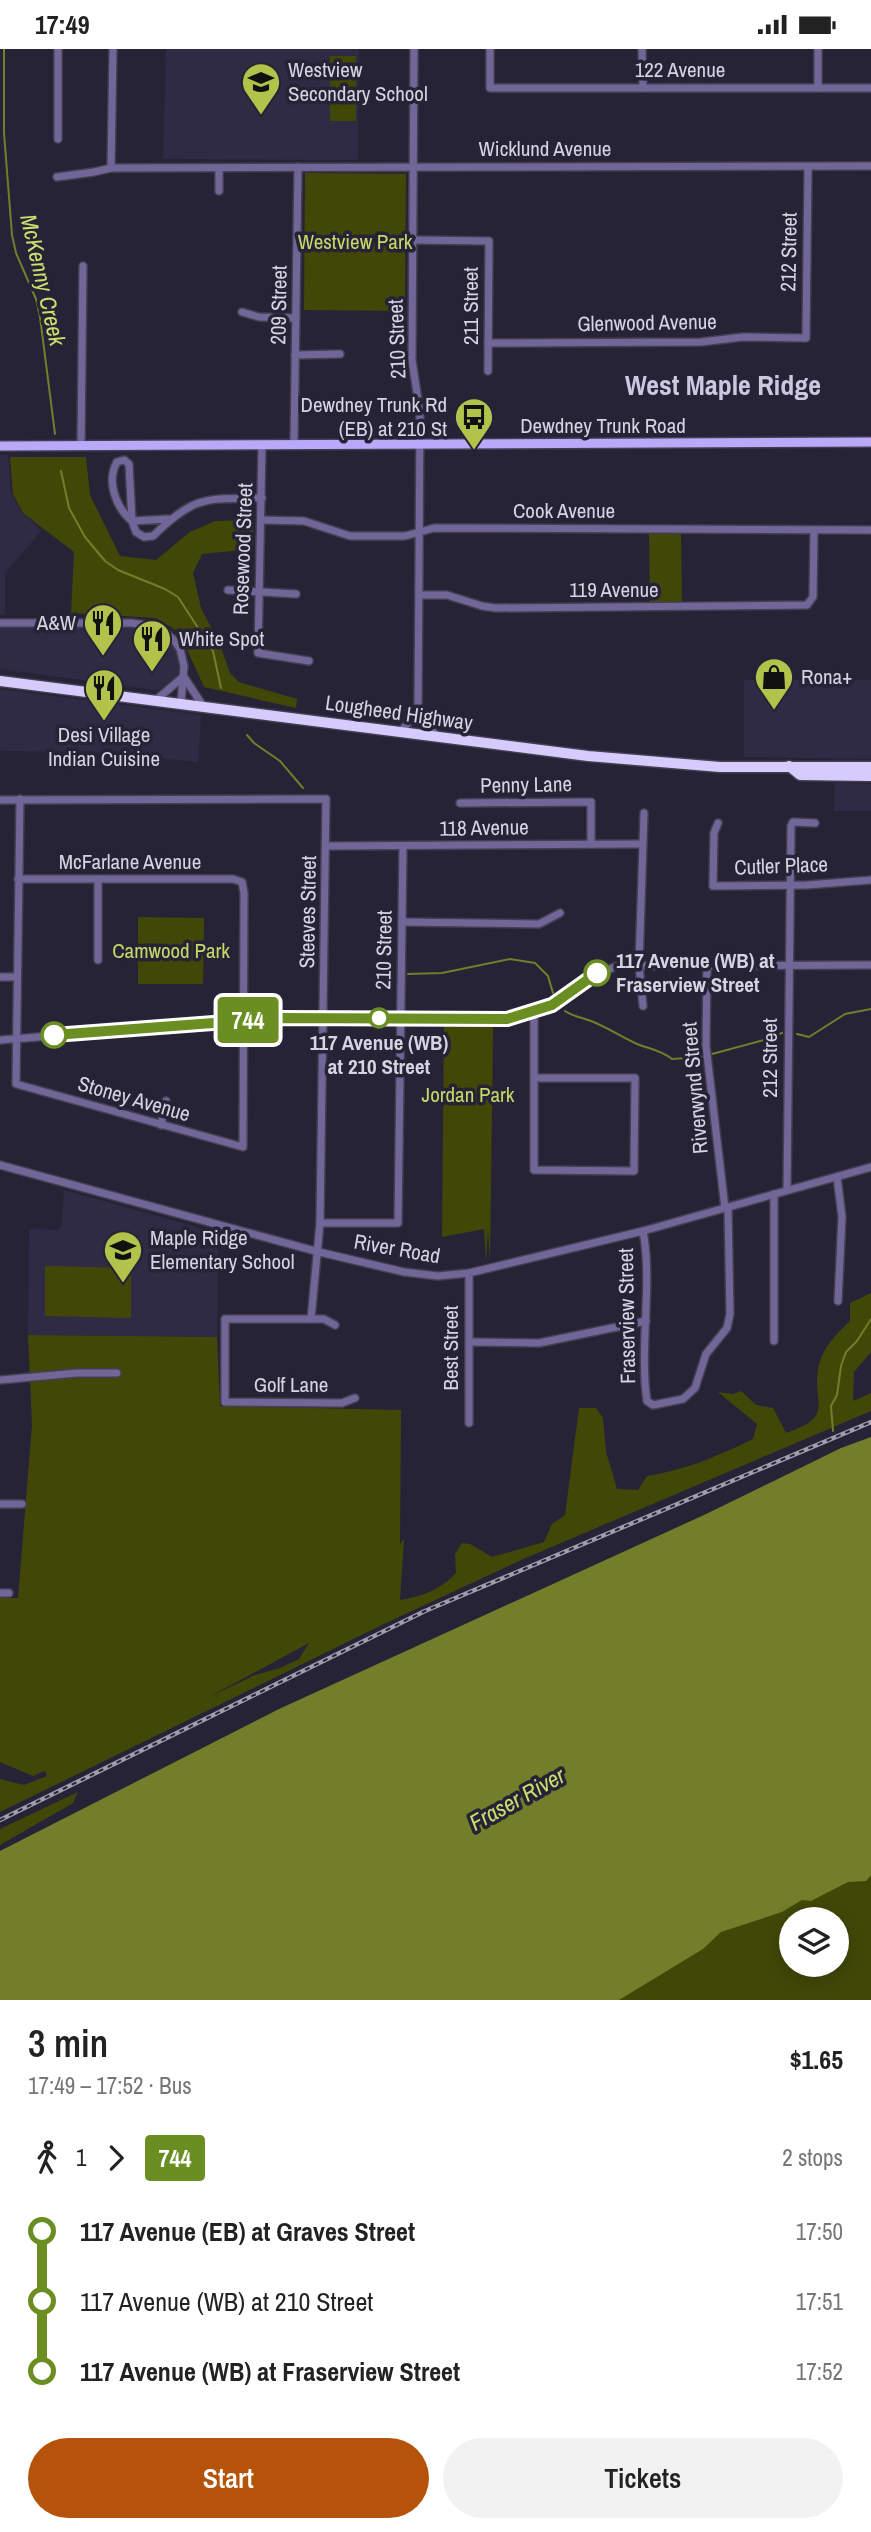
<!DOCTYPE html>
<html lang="en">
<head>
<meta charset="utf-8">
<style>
	body { margin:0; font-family:"Archivo Narrow",sans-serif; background:#f2f2f2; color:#222; height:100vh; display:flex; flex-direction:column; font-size:26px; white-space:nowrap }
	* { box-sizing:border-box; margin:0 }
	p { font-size:23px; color:#767676 }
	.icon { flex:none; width:38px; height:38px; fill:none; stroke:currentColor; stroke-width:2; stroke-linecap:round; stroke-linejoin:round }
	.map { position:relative; height:1951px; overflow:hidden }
	.side { display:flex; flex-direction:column; background:#fff; flex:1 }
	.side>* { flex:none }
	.badge { padding:0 14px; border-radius:5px; font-size:24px; line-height:46px }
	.controls { position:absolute; left:779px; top:1858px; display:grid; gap:14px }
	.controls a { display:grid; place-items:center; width:70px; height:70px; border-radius:50%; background:#fff; box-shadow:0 4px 18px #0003; font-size:35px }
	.map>.badge { position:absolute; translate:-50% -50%; box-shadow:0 0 0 4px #fff }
	.legs { display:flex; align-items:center; gap:10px; height:77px; padding:0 28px; font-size:23px }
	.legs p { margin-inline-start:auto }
	.summary { display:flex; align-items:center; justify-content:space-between; height:119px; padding:0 28px }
	h1 { font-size:38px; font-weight:600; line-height:52px }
	.primary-button { display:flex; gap:14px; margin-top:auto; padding:14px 28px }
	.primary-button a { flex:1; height:80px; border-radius:42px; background:#b45309; color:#fff; font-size:28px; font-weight:600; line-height:80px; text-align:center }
	.primary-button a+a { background:#f2f2f2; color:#222 }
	ul { padding:0 28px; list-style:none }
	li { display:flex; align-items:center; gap:24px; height:70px; font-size:26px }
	li i { display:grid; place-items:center; width:10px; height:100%; margin:0 9px; background:currentColor }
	li i::after { content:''; width:18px; height:18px; margin:-9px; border:5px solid; border-radius:50%; background:#fff }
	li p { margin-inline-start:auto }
	li:first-child i { background:linear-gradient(#0000 50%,currentColor 0) }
	li:last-child i { background:linear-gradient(currentColor 50%,#0000 0) }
	.status { display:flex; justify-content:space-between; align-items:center; height:49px; padding:0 35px; background:#fff; direction:ltr }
	.status svg { height:19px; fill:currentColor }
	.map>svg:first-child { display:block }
	.built { fill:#302b44 }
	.green { fill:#414807; fill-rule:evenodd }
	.water { fill:#737e2a }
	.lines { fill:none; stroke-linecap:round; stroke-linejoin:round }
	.stream { stroke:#737e2a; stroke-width:2 }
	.minor-casing { stroke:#433f51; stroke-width:10 }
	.major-casing { stroke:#433f51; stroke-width:12 }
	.highway-casing { stroke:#433f51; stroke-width:13 }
	.minor { stroke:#706697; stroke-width:7 }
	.major { stroke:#baa9f9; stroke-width:9 }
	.highway { stroke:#d5ccfd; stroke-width:10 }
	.rail-casing { stroke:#9f9dac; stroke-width:4.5 }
	.rail { stroke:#272336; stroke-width:2; stroke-dasharray:5; stroke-linecap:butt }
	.line-1-casing { stroke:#fff; stroke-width:16 }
	.line-1 { stroke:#6b8e23; stroke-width:10 }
	.stop-1-dot { fill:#fff; stroke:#6b8e23; stroke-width:3.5 }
	.labels { text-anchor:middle; stroke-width:7; stroke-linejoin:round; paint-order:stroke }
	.poi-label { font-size:21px; fill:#d6d4e1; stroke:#272336; text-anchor:start }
	.street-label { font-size:21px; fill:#d6d4e1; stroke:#272336 }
	.park-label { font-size:21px; fill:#c7d868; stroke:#272336 }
	.stop-label { font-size:21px; font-weight:bold; fill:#d6d4e1; stroke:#272336; text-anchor:start }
	.water-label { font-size:23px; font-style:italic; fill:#cddd6e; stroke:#272336 }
	.district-label { font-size:28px; font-weight:bold; fill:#ccc8e1; stroke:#272336 }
</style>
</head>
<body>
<div class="status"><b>17:49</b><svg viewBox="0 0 49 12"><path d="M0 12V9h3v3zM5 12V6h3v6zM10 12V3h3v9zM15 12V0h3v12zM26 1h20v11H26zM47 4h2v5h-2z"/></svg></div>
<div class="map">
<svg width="871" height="1951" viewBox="0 0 871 1951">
	<rect width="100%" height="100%" fill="#272336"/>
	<g class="built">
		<polygon points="166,0 359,0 358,111 163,110"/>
		<polygon points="0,406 8,406 11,443 21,462 41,482 5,524 5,566 0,566"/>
		<polygon points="0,577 147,579 162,585 171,594 176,602 179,622 174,634 157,641 0,620"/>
		<polygon points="744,631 871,631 871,710 744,708"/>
		<polygon points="0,640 201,666 198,713 93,703 0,702"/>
		<polygon points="835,733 871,735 871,762 834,762"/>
		<polygon points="64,1141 218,1184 217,1288 28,1286 29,1180 58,1181 62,1176"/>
	</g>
	<g class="green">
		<rect x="330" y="7" width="26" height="65"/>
		<polygon points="305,124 406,125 405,262 304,261"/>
		<polygon points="10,408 86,408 90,446 120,507 156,511 190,483 215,472 253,471 253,500 202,505 193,524 201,559 220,596 230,624 239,633 297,650 296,659 204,638 179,583 156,569 71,564 74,503 23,464 13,445"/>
		<polygon points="649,484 681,484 682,553 650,553"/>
		<polygon points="138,868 204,869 203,935 138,935"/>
		<polygon points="444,976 493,978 490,1213 488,1179 486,1214 484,1180 442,1188"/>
		<polygon points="45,1217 131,1219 131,1269 45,1267"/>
		<path d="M 871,1244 L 871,1303 L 854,1323 L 853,1352 L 871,1344 L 871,1362 L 521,1511 L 384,1575 L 0,1763 L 0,1730 L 24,1736 L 47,1727 L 45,1722 L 33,1727 L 0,1713 L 0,1549 L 18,1549 L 32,1376 L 28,1286 L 217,1288 L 220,1357 L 401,1361 L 400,1495 L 404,1490 L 400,1551 C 423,1547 440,1541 456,1524 L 455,1505 L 462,1494 L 470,1495 L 492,1508 L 544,1493 L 552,1475 L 565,1466 L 579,1359 L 596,1359 L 603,1369 L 606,1403 L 617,1440 L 638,1441 L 647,1427 C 685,1421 719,1407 753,1390 L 757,1375 L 718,1343 L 733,1345 L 741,1342 L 756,1356 L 773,1359 L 786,1384 C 838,1366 810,1353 819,1316 C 824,1296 836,1286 850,1272 L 850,1254 ZM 309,1594 L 299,1610 L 280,1619 L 255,1626 L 207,1649 Z"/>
		<polygon points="78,1743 73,1754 0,1796 0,1780"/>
		<path d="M 871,1812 L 871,1951 L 602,1951 L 721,1883 ZM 791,1871 L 836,1871 L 836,1916 L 791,1916 Z"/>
	</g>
	<polygon class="water" points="871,1388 871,1826 866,1832 848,1833 811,1852 802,1851 782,1863 721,1883 703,1900 619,1951 0,1951 0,1802 279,1660 704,1466 841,1399"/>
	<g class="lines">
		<g class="stream">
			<polyline points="4,0 4,84 12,186 16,204 36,250 40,268 55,385"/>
			<polyline points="61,422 69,459 85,488 105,512 118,521 165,540 178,548 213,602 221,639"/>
			<polyline points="247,686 254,694 280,712 303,739"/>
			<polyline points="408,925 442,924 510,910 535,914 548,927 553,944"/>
			<path d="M 565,962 C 574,968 581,968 591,972 C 607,978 621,988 637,995 C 650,1000 661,1001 672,1010 L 702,1008"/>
			<polyline points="797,985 809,988 845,965 871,960"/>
			<polyline points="712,1005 768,990 782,984"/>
			<polyline points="833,1382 831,1357 837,1346 841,1317 846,1303 857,1292 871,1270"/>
		</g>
		<g class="minor-casing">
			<g id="minor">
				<polyline points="58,0 58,90"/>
				<polyline points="414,0 412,311 420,364 418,663 422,671 437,687"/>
				<polyline points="490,0 490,39 871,39"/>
				<polyline points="642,0 643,39"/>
				<polyline points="818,39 818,0"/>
				<polyline points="111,119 113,0"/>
				<polyline points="219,119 219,142"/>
				<polyline points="57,128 94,123 111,119 871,117"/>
				<polyline points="413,191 489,192 488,322"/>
				<polyline points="242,263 259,268 296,269"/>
				<polyline points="488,294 701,293 743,288 806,289 808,118"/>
				<polyline points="295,306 340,305"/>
				<polyline points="294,395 298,118"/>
				<polyline points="81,396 83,217"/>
				<polyline points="262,396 258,604 309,612"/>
				<path d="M 168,470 L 132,472 C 116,459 106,432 117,413 L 124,411 L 129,415 L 132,472 L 136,483 L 144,488 L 153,487 C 195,446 205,450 262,449"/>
				<polyline points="261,471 304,472 350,487 405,487 434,479 871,481"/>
				<polyline points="228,541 296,545"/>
				<polyline points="420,546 447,546 482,557 496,559 807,556 813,548 814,481"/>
				<polyline points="0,574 132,574 158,578 174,591 180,600 184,617 181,654"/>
				<polyline points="184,628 203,657"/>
				<polyline points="156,651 183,628"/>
				<polyline points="400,683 418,663"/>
				<polyline points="0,751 326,750 320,1174 311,1270"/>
				<polyline points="460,754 591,753 591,795"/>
				<polyline points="718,774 714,784 713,837 807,836 871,831"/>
				<polyline points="326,797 641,795"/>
				<polyline points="18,830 233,830 242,833 244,844 243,1098 16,1035 20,750"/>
				<polyline points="402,873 539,875 560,864"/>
				<polyline points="98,911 98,830"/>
				<polyline points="707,916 706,997 725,1159"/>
				<polyline points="0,928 17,928"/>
				<polyline points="643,957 639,916 644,764"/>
				<polyline points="534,963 534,1121 634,1122 635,1029 536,1029"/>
				<polyline points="0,991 280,969 507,970 552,956 593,927 617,917 871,916"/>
				<polyline points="161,1076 166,1052"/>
				<polyline points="0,1116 319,1203 404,1223 438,1227 469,1224 643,1182 871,1118"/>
				<polyline points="837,1128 842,1168 838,1252"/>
				<polyline points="787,1141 791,777 793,773 815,774"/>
				<polyline points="320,1174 398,1174 403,797"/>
				<path d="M 643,1182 C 653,1235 639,1298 647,1352 L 653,1356 L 683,1350 L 695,1339 L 706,1305 L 727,1279 L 730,1265 L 728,1158"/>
				<polyline points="469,1224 469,1374"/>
				<polyline points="335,1276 324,1270 225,1270 225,1353 342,1354 355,1349"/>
				<polyline points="774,1292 774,1145"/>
				<polyline points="470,1293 539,1294 646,1272"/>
				<polyline points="0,1331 77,1324 117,1324"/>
				<polyline points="0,1455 22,1455"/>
				<polyline points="0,1544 9,1544"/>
			</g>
		</g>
		<g class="major-casing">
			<polyline id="major" points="0,397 871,393"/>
		</g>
		<g class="highway-casing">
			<g id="highway">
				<polyline points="0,632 588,707 720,718 871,718"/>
				<polyline points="789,717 800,726 871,727"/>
			</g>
		</g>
		<use href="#minor" class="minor"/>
		<use href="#major" class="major"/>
		<use href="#highway" class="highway"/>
		<g class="rail-casing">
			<polyline id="rail" points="0,1771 425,1562 871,1373"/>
		</g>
		<use href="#rail" class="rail"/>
	</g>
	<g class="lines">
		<g class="line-1-casing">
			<polyline id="line-1" points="54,986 280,969 507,970 552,956 597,924"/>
		</g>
		<use href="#line-1" class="line-1"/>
	</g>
	<defs>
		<g id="school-pin" transform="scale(2.0125)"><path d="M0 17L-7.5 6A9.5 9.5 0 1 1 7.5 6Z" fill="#b2c34b" stroke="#272336"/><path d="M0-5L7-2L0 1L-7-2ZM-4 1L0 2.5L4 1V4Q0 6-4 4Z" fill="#111"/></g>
		<g id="bus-pin" transform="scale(2.0125)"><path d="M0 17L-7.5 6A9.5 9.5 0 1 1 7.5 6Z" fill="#b2c34b" stroke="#272336"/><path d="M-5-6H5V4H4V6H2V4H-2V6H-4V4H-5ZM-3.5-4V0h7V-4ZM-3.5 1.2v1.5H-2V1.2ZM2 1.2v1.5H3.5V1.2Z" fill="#111"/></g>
		<g id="restaurant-pin" transform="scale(2.0125)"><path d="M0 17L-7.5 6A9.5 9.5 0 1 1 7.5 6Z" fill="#b2c34b" stroke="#272336"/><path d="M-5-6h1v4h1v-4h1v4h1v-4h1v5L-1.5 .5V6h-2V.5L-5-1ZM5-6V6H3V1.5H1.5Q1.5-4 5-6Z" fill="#111"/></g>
		<g id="shop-pin" transform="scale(2.0125)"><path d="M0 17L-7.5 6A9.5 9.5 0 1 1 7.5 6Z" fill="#b2c34b" stroke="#272336"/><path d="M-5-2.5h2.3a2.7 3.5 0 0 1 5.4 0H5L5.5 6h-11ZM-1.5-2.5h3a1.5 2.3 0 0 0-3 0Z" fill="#111"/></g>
	</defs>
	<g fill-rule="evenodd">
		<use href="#school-pin" x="261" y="33"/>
		<use href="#bus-pin" x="474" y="368"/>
		<use href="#restaurant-pin" x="103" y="574"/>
		<use href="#restaurant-pin" x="152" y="590"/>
		<use href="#shop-pin" x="774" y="628"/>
		<use href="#restaurant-pin" x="104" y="639"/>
		<use href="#school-pin" x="123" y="1201"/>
	</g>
	<g class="stop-1-dot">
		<circle cx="597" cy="924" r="12"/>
		<circle cx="379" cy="969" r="9"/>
		<circle cx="54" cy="986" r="12"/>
	</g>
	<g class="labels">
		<g class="poi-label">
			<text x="288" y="28">Westview<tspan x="288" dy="24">Secondary School</tspan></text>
			<text x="447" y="363" text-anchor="end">Dewdney Trunk Rd<tspan x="447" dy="24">(EB) at 210 St</tspan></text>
			<text x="76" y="581" text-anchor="end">A&amp;W</text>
			<text x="179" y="597">White Spot</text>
			<text x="801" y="635">Rona+</text>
			<text x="104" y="693" text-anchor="middle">Desi Village<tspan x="104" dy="24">Indian Cuisine</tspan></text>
			<text x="150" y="1196">Maple Ridge<tspan x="150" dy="24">Elementary School</tspan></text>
		</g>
		<g class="street-label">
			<text x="680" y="28">122 Avenue</text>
			<text x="545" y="107">Wicklund Avenue</text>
			<text transform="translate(789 203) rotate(-89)" y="7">212 Street</text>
			<text transform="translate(279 256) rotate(-89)" y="7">209 Street</text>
			<text transform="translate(471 257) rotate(-90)" y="7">211 Street</text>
			<text transform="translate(647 274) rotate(-1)" y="7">Glenwood Avenue</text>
			<text transform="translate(397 290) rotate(-92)" y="7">210 Street</text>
			<text x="603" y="384">Dewdney Trunk Road</text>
			<text x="564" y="469">Cook Avenue</text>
			<text transform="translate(243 500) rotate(-88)" y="7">Rosewood Street</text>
			<text x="614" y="548">119 Avenue</text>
			<text transform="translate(399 664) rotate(8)" y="7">Lougheed Highway</text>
			<text transform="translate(526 736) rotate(-1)" y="7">Penny Lane</text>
			<text transform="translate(484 779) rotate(-1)" y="7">118 Avenue</text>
			<text x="130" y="820">McFarlane Avenue</text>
			<text transform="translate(781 817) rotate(-2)" y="7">Cutler Place</text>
			<text transform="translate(308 863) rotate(-89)" y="7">Steeves Street</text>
			<text transform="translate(384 901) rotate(-89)" y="7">210 Street</text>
			<text transform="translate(770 1009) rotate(-90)" y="7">212 Street</text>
			<text transform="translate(695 1039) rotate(-95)" y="7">Riverwynd Street</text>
			<text transform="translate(134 1050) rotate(16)" y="7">Stoney Avenue</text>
			<text transform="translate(397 1200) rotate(10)" y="7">River Road</text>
			<text transform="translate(627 1267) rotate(-91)" y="7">Fraserview Street</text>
			<text transform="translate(451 1299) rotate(-90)" y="7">Best Street</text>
			<text x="291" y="1343">Golf Lane</text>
		</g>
		<g class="park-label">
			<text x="355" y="200">Westview Park</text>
			<text x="171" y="909">Camwood Park</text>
			<text x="468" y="1053">Jordan Park</text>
		</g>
		<g class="stop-label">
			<text x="616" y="919">117 Avenue (WB) at<tspan x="616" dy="24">Fraserview Street</tspan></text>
			<text x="379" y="1001" text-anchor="middle">117 Avenue (WB)<tspan x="379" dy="24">at 210 Street</tspan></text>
		</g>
		<g class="water-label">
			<text transform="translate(43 231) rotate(77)" y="8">McKenny Creek</text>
			<text transform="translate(517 1750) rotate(-29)" y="8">Fraser River</text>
		</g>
		<g class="district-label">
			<text x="723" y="346">West Maple Ridge</text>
		</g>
	</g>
</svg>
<div class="controls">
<a><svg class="icon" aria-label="layers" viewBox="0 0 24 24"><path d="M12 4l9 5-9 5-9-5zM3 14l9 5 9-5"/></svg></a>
</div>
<b class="badge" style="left:248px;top:971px;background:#6b8e23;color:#fff">744</b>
</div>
<section class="side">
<div class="summary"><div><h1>3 min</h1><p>17:49 – 17:52 · Bus</p></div><b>$1.65</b></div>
<div class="legs"><svg class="icon" aria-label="walk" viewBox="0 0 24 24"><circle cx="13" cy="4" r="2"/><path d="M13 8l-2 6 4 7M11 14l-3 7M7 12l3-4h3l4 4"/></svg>1<svg class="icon" aria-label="forward" viewBox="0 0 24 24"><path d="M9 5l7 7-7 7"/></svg><b class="badge" style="background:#6b8e23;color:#fff">744</b><p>2 stops</p></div>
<ul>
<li><i style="color:#6b8e23"></i><b>117 Avenue (EB) at Graves Street</b><p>17:50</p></li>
<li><i style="color:#6b8e23"></i><span>117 Avenue (WB) at 210 Street</span><p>17:51</p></li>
<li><i style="color:#6b8e23"></i><b>117 Avenue (WB) at Fraserview Street</b><p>17:52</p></li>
</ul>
<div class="primary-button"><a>Start</a><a>Tickets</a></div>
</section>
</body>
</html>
